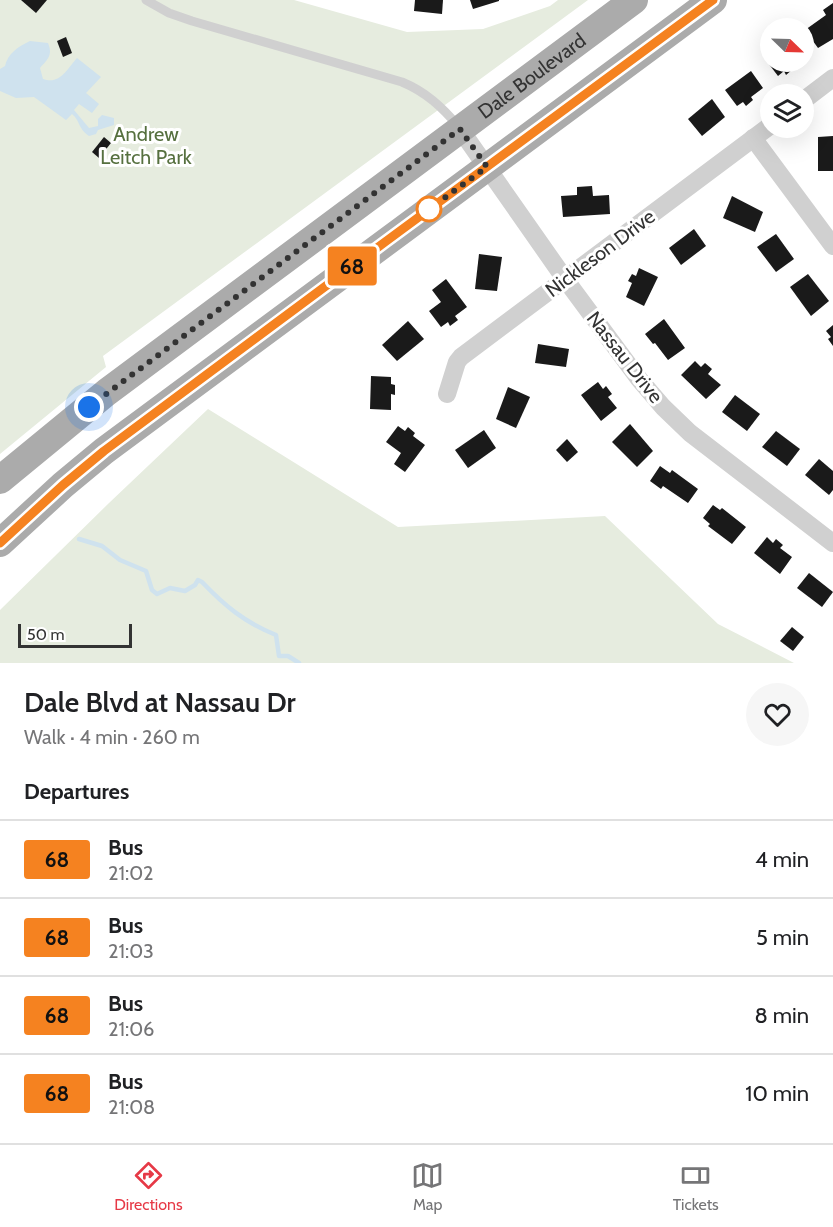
<!DOCTYPE html>
<html lang="en">
<head>
<meta charset="utf-8">
<style>
	body { margin:0; font-family:Cabin,sans-serif; background:#f6f6f6; color:#202124; height:100vh; display:flex; flex-direction:column; font-size:22px; white-space:nowrap }
	* { box-sizing:border-box; margin:0 }
	p { font-size:20px; color:#757577 }
	.icon { flex:none; width:33px; height:33px; fill:none; stroke:currentColor; stroke-width:2; stroke-linecap:round; stroke-linejoin:round }
	.map { position:relative; height:663px; overflow:hidden }
	.side { display:flex; flex-direction:column; background:#fff; flex:1 }
	.side>* { flex:none }
	.badge { padding:0 12px; border-radius:4px; font-size:21px; line-height:39px }
	.needle { width:39px; rotate:113deg }
	.buttons { position:absolute; left:760px; top:18px; display:grid; gap:12px }
	.buttons a { display:grid; place-items:center; width:54px; height:54px; border-radius:50%; background:#fff; box-shadow:0 6px 24px #0002; font-size:30px }
	.scale { position:absolute; left:18px; bottom:15px; width:114px; box-sizing:border-box; padding-left:6px; border:3px solid #333; border-top:0; font-size:16px; line-height:21px; white-space:nowrap; color:#333; -webkit-text-stroke:4px #fff; paint-order:stroke }
	.you { position:absolute; width:30px; height:30px; margin:-15px; border:4px solid #fff; border-radius:50%; background:#1a73e8; box-shadow:0 0 0 9px #1a73e833 }
	.map>.badge { position:absolute; translate:-50% -50%; box-shadow:0 0 0 3px #fff }
	h2 { padding:0 24px; font-size:22px; line-height:54px }
	.round { display:grid; place-items:center; flex:none; width:63px; height:63px; border-radius:32px; background:#f6f6f6 }
	.head { display:flex; align-items:center; justify-content:space-between; height:102px; padding:0 24px }
	h1 { font-size:28px; font-weight:600; line-height:45px }
	ul { padding:0; list-style:none }
	li { display:flex; align-items:center; gap:18px; height:78px; padding:0 24px; border-top:2px solid #e0e0e0 }
	li div { flex:1 }
	li b { display:block; font-size:22px }
	li em { font-style:normal }
	li .badge { min-width:66px; font-weight:700; text-align:center }
	.tab-bar { display:flex; justify-content:space-around; align-items:center; height:84px; border-top:2px solid #e0e0e0; background:#fff; font-size:16px; color:#757577 }
	.tab-bar a { display:grid; justify-items:center; gap:3px }
	.tab-bar .current { color:#e63946 }
	.map>svg:first-child { display:block }
	.green { fill:#e6ecdf }
	.water { fill:#cfe2ee }
	.lines { fill:none; stroke-linecap:round; stroke-linejoin:round }
	.stream { stroke:#cfe2ee; stroke-width:4.5 }
	.building { fill:#1a1a1a }
	.lane { stroke:#d0d0d0; stroke-width:9 }
	.street { stroke:#d0d0d0; stroke-width:18 }
	.primary { stroke:#ababab; stroke-width:28 }
	.line-casing { stroke:#fff; stroke-width:14 }
	.line { stroke:#f58220; stroke-width:9 }
	.walk { stroke:#333; stroke-width:6; stroke-dasharray:0 10.8 }
	.stop-dot { fill:#fff; stroke:#f58220; stroke-width:3 }
	.labels { text-anchor:middle; stroke-width:6; stroke-linejoin:round; paint-order:stroke }
	.street-label { font-size:20px; fill:#333; stroke:#fff }
	.park-label { font-size:20px; fill:#56703f; stroke:#fff }
</style>
</head>
<body>
<div class="map">
<svg width="833" height="663" viewBox="0 0 833 663">
	<rect width="100%" height="100%" fill="#fff"/>
	<g class="green">
		<polygon points="0,0 294,0 407,32 483,29 550,6 558,0 588,0 103,356 106,367 0,454"/>
		<polygon points="208,409 398,527 605,516 718,624 794,663 0,663 0,610 109,503"/>
	</g>
	<path class="water" d="M 30,41 L 48,43 C 53,55 48,59 40,68 L 43,79 C 60,85 67,69 77,58 L 101,77 L 86,93 L 99,104 L 92,113 L 79,104 L 74,110 L 89,128 L 98,126 L 98,119 L 102,115 L 114,118 L 114,125 L 98,130 L 96,134 L 89,136 C 78,129 80,120 72,114 L 66,120 L 34,97 L 16,98 L 0,91 L 0,69 L 5,66 C 8,53 18,47 30,41 Z"/>
	<g class="lines">
		<path class="stream" d="M 79,539 L 102,546 L 120,560 L 146,571 L 152,590 L 157,594 L 170,588 L 185,591 L 195,585 L 198,580 L 202,582 C 225,606 244,622 276,635 L 279,656 L 288,656 L 299,663"/>
	</g>
	<g class="building">
		<polygon points="21,0 47,0 36,13"/>
		<polygon points="415,0 443,0 442,14 414,11"/>
		<polygon points="470,0 499,0 499,1 473,9"/>
		<polygon points="833,3 833,39 818,48 805,30 826,15 823,10"/>
		<polygon points="66,37 72,53 63,57 57,41"/>
		<polygon points="771,55 771,62 796,62 791,66 793,69 786,75 784,71 778,76 765,59"/>
		<polygon points="751,71 763,88 751,97 753,100 746,106 743,102 737,106 725,90"/>
		<polygon points="712,99 725,117 702,136 688,119"/>
		<polygon points="833,136 833,171 818,171 818,137"/>
		<polygon points="104,137 111,143 99,158 92,152"/>
		<polygon points="592,186 593,196 609,195 610,214 563,217 561,196 577,195 577,187"/>
		<polygon points="732,196 763,212 755,232 723,218"/>
		<polygon points="694,229 706,246 681,265 669,248"/>
		<polygon points="776,234 794,259 776,272 757,247"/>
		<polygon points="479,254 502,257 497,291 475,289"/>
		<polygon points="639,268 658,277 644,306 626,297 632,283 628,281 632,274 636,276"/>
		<polygon points="808,274 829,301 811,316 790,287"/>
		<polygon points="446,279 467,307 455,316 458,320 450,326 448,322 441,327 429,311 441,302 432,290"/>
		<polygon points="664,319 685,348 668,360 655,343 653,344 645,334"/>
		<polygon points="408,321 424,339 397,361 382,345"/>
		<polygon points="833,325 833,346 828,339 831,337 826,331"/>
		<polygon points="538,344 569,349 566,367 535,363"/>
		<polygon points="695,361 701,367 705,363 712,369 708,374 721,385 706,399 681,375"/>
		<polygon points="371,376 391,377 391,384 395,385 395,395 391,394 391,410 370,409"/>
		<polygon points="598,382 603,389 606,386 612,394 608,397 617,408 601,421 581,395"/>
		<polygon points="508,387 530,397 516,428 496,419"/>
		<polygon points="735,395 760,414 747,431 722,412"/>
		<polygon points="630,424 653,451 637,467 612,442"/>
		<polygon points="398,426 405,431 408,427 415,433 413,436 425,445 405,472 394,464 401,453 386,442"/>
		<polygon points="484,430 496,448 468,468 455,450"/>
		<polygon points="776,431 800,449 787,466 762,447"/>
		<polygon points="567,439 578,452 567,462 556,450"/>
		<polygon points="819,459 833,471 833,490 829,495 805,475"/>
		<polygon points="660,466 670,473 672,470 698,489 688,503 663,486 661,489 650,481"/>
		<polygon points="713,505 720,510 722,508 746,527 732,544 708,526 710,524 703,518"/>
		<polygon points="767,537 773,543 776,539 783,545 780,548 792,557 780,574 754,553"/>
		<polygon points="809,573 833,592 822,607 797,588"/>
		<polygon points="792,627 804,637 793,651 780,641"/>
	</g>
	<g class="lines">
		<path class="lane" d="M 146,0 L 169,13 L 192,21 L 402,82 C 426,92 442,107 459,127"/>
		<g class="street">
			<polyline points="804,100 833,78"/>
			<polyline points="460,129 565,279 639,379 663,407 690,433 833,543"/>
			<polyline points="753,138 833,246"/>
			<polyline points="447,394 457,362 461,357 771,125"/>
		</g>
		<g class="primary">
			<path id="s1" d="M 0,480 L 107,392 L 634,0"/>
			<polyline points="0,543 63,485 104,451 713,0"/>
		</g>
	</g>
	<g class="lines">
		<g class="line-casing">
			<polyline id="line" points="0,543 63,485 104,451 385,242 713,0"/>
		</g>
		<use href="#line" class="line"/>
		<polyline class="walk" points="89,407 460,129 487,167 429,209"/>
	</g>
	<circle class="stop-dot" cx="429" cy="209" r="12"/>
	<g class="labels">
		<g class="street-label">
			<text dy="7" stroke="none"><textPath href="#s1" startOffset="668">Dale Boulevard</textPath></text>
			<text transform="translate(600 253) rotate(-37)" y="7">Nickleson Drive</text>
			<text transform="translate(625 357) rotate(52)" y="7">Nassau Drive</text>
		</g>
		<g class="park-label">
			<text x="146" y="141">Andrew<tspan x="146" dy="23">Leitch Park</tspan></text>
		</g>
	</g>
</svg>
<div class="buttons">
<a><svg class="needle" viewBox="-14 -14 28 28"><path d="M0-13l5 13h-10z" fill="#e53935"/><path d="M0 13l5-13h-10z" fill="#757577"/></svg></a>
<a><svg class="icon" aria-label="layers" viewBox="0 0 24 24"><path d="M12 4l9 5-9 5-9-5zM3 14l9 5 9-5"/></svg></a>
</div>
<div class="scale">50 m</div>
<div class="you" style="left:89px;top:407px"></div>
<b class="badge" style="left:352px;top:266px;background:#f58220;color:#111">68</b>
</div>
<section class="side">
<div class="head"><div><h1>Dale Blvd at Nassau Dr</h1><p>Walk · 4 min · 260 m</p></div><a class="round"><svg class="icon" aria-label="heart" viewBox="0 0 24 24"><path d="M12 20l-8-8c-3-5 5-10 8-4 3-6 11-1 8 4z"/></svg></a></div>
<h2>Departures</h2>
<ul>
<li><span class="badge" style="background:#f58220;color:#111">68</span><div><b>Bus</b><p>21:02</p></div><em>4 min</em></li>
<li><span class="badge" style="background:#f58220;color:#111">68</span><div><b>Bus</b><p>21:03</p></div><em>5 min</em></li>
<li><span class="badge" style="background:#f58220;color:#111">68</span><div><b>Bus</b><p>21:06</p></div><em>8 min</em></li>
<li><span class="badge" style="background:#f58220;color:#111">68</span><div><b>Bus</b><p>21:08</p></div><em>10 min</em></li>
</ul>
</section>
<nav class="tab-bar">
<a class="current"><svg class="icon" aria-label="directions" viewBox="0 0 24 24"><path d="M12 3l9 9-9 9-9-9zM9 14v-3h6M13 9l2 2-2 2"/></svg>Directions</a>
<a><svg class="icon" aria-label="map" viewBox="0 0 24 24"><path d="M3 6l6-2 6 2 6-2v14l-6 2-6-2-6 2zM9 4v14M15 6v14"/></svg>Map</a>
<a><svg class="icon" aria-label="tickets" viewBox="0 0 24 24"><path d="M3 7h18v10H3zM15 7v10"/></svg>Tickets</a>
</nav>
</body>
</html>
